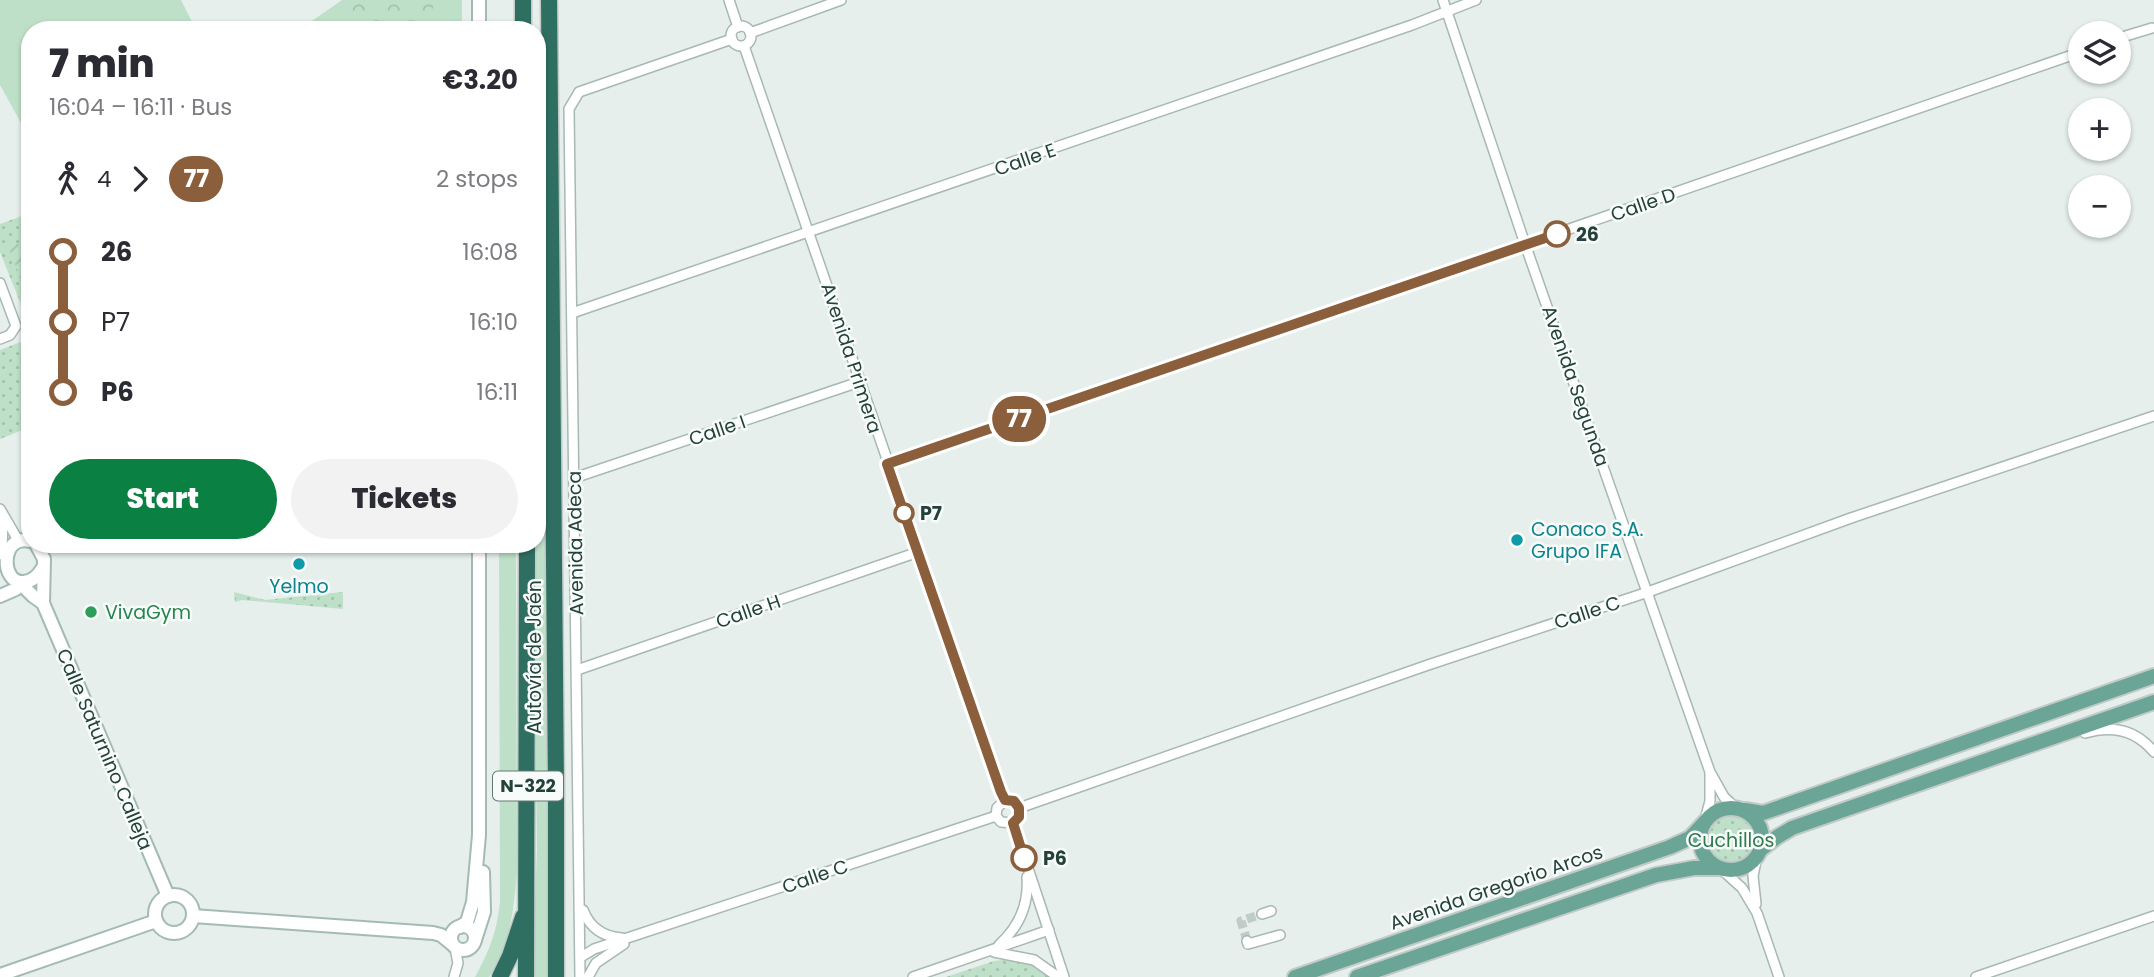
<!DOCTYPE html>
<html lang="en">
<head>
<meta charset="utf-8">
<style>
	body { margin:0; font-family:Poppins,sans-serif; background:#f2f2f3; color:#2b2b33; height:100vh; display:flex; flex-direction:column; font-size:26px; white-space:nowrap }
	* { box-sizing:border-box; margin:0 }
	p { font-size:23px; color:#7c7c81 }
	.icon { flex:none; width:38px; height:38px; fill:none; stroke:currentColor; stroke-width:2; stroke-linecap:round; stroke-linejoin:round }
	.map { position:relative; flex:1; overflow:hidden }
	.details { position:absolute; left:21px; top:21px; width:525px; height:532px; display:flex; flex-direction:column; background:#fff; border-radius:28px; box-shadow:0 2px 5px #0004 }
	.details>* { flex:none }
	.badge { padding:0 14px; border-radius:23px; font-size:24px; line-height:46px }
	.tools { position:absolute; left:2068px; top:21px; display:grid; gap:14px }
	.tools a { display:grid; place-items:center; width:63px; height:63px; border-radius:50%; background:#fff; box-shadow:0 2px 5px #0004; font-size:35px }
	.map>.badge { position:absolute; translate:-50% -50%; box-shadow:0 0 0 4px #fff }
	.legs { display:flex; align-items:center; gap:10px; height:77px; padding:0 28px; font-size:23px }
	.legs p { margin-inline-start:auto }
	.summary { display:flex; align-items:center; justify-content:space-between; height:119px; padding:0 28px }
	h1 { font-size:38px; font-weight:800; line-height:52px }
	.primary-button { display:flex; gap:14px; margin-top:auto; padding:14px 28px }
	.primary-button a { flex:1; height:80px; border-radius:42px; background:#0b8043; color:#fff; font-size:28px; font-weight:800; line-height:80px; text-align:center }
	.primary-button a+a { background:#f2f2f3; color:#2b2b33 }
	ul { padding:0 28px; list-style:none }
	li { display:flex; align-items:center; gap:24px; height:70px; font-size:26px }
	li i { display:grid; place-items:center; width:10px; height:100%; margin:0 9px; background:currentColor }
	li i::after { content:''; width:18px; height:18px; margin:-9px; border:5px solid; border-radius:50%; background:#fff }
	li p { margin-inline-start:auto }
	li:first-child i { background:linear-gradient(#0000 50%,currentColor 0) }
	li:last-child i { background:linear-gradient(currentColor 50%,#0000 0) }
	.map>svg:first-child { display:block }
	.grass { fill:#bfe0c8 }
	.forest { fill:url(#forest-crowns) }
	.park { fill:url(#park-dots) }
	.garden { fill:url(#garden-furrows) }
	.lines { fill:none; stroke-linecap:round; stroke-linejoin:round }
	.street-tunnel { stroke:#bfccc8; stroke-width:9; stroke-dasharray:9 4.5; stroke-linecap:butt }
	.street-casing { stroke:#a8b8b2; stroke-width:12 }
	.secondary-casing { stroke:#a4bbb3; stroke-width:16 }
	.primary-casing { stroke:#c2cac8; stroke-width:18 }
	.highway-casing { stroke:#c2cac8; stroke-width:19 }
	.street { stroke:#fff; stroke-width:9 }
	.secondary { stroke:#fff; stroke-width:12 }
	.primary { stroke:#6aa596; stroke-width:14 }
	.highway { stroke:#2f6f62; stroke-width:16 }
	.line-1-casing { stroke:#fff; stroke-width:16 }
	.line-1 { stroke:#8b5e3c; stroke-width:10 }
	.stop-1-dot { fill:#fff; stroke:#8b5e3c; stroke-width:3.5 }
	.culture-dot { fill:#0f9aa8; stroke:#f7fbf9; stroke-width:2.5 }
	.leisure-dot { fill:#2e9e5b; stroke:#f7fbf9; stroke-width:2.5 }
	.labels { text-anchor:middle; stroke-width:5; stroke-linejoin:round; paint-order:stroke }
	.shield { fill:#f7fbf9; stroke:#637a73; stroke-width:2 }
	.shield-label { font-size:18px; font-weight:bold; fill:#24423a }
	.street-label { font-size:19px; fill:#24423a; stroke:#f7fbf9 }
	.stop-label { font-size:19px; font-weight:bold; fill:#24423a; stroke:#f7fbf9; text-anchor:start }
	.culture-label { font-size:19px; fill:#0d838f; stroke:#f7fbf9; text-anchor:start }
	.leisure-label { font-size:19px; fill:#27864d; stroke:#f7fbf9; text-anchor:start }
	.park-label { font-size:19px; fill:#2d7a4b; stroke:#f7fbf9 }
</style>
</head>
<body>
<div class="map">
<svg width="2154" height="977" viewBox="0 0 2154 977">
	<defs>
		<pattern id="forest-crowns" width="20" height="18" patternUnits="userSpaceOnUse" patternTransform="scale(1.75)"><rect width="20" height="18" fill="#bfe0c8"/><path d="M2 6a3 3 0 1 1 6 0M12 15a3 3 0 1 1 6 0" fill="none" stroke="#a4c1ad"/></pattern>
		<pattern id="park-dots" width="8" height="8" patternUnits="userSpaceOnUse" patternTransform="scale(1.75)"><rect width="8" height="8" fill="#bfe0c8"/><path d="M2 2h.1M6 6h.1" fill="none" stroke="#a4c1ad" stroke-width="1.8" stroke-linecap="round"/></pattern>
		<pattern id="garden-furrows" width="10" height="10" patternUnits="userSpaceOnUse" patternTransform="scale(1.75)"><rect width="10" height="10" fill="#bfe0c8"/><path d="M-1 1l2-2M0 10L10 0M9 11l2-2" fill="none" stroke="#a4c1ad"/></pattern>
	</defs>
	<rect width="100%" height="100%" fill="#e6efeb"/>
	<g class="grass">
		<polygon points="0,0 181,0 196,30 30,30 30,139 0,85"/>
		<polygon points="342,0 462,0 462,30 299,30"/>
		<polygon points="537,164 542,170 549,906 547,977 532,977 537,849 533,544 537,544"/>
		<path d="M 499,544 L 516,544 L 517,870 C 514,909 511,942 489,977 L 475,977 C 489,952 497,931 500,902 Z"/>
	</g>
	<polygon class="forest" points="358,0 433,0 433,30 362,30 348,8"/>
	<g class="park">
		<polygon points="30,213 30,327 0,252 0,224"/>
		<polygon points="30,336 30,427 0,439 0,350 28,339"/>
		<polygon points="234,592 265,600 343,592 343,609 242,600 235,602"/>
		<circle cx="1731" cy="840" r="25"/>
		<polygon points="1010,959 1034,964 1051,977 946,977 994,961"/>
	</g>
	<polygon class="garden" points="7,239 18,244 30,273 30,303 6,241"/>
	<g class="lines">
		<polyline class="street-tunnel" points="1247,941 1241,921 1262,914"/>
		<g class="street-casing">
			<g id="street">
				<polyline points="729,0 738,27"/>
				<polyline points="1443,0 1525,244 1710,772 1724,797 1737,809"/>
				<circle cx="741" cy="36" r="10"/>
				<polyline points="750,33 841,0"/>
				<polyline points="2119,38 2152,28"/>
				<polyline points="744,46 1005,800"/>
				<polyline points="0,283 16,326 10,335 0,339"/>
				<polyline points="572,313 1412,25 1476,0"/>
				<polyline points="887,465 2081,52"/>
				<polyline points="574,478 859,382"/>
				<polyline points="0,509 18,540"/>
				<polyline points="2,555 3,517"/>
				<polyline points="577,670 918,552"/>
				<path d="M 2085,733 C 2112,725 2136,730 2154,752"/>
				<polyline points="1005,800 997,808 996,816 1001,822 1013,823"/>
				<polyline points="1019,808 1428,665 1648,592 1851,518 2154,416"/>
				<polyline points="1705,820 1710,801 1710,774"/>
				<polyline points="1013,823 1064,977"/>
				<polyline points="1721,869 1742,888 1757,913 1779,977"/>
				<polyline points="1756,904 1753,876 1757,856"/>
				<path d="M 583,910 C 590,928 603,937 622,938"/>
				<polyline points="1262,914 1271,911"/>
				<polyline points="1247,941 1248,944 1280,935"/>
				<path d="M 999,945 C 1019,927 1029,904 1027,877"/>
				<polyline points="994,952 1034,960 1058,977"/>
				<polyline points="581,957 594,949 996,816"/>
				<polyline points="454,977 458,963 455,948"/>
				<polyline points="580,977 569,109 579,92 732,39"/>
				<polyline points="588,977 596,963 624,944"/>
				<polyline points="913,977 1049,930"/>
				<polyline points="1976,977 2154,916"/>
			</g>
		</g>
		<g class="secondary-casing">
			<g id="secondary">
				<polyline points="479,0 479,30"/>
				<path d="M 30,541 C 0,533 0,585 24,582 C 33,581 38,576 42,569"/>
				<polyline points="36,544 44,559 43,603 168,896"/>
				<polyline points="19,582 33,596 43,603"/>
				<polyline points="0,596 16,589 19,582"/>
				<circle cx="174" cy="914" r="19"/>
				<polyline points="193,916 433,933 441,935 452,944"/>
				<circle cx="463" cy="938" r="12"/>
				<polyline points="460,927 467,922 473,902 479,835 479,544"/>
				<polyline points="475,940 484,912 483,872"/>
				<polyline points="0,975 156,921"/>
			</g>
		</g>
		<g class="primary-casing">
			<g id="primary">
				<circle cx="1731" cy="839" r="31"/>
				<polyline points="1745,810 1763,813 2154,676"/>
				<polyline points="1760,850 1777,837 1792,828 2154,702"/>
				<polyline points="1295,977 1670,847 1690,838 1704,823"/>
				<polyline points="1357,977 1656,875 1694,868 1718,868"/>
			</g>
		</g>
		<g class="highway-casing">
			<g id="highway">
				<polyline points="523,0 523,30"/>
				<polyline points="549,0 556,787 556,977"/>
				<polyline points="500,977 510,956 523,917"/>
				<polyline points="526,977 527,544"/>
			</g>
		</g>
		<use href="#street" class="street"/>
		<use href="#secondary" class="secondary"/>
		<use href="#primary" class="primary"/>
		<use href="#highway" class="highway"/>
	</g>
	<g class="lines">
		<g class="line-1-casing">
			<polyline id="line-1" points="1024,858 1013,823 1019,817 1019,808 1014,801 1005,800 1001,792 887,464 1557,234"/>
		</g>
		<use href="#line-1" class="line-1"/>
	</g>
	<g class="stop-1-dot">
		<circle cx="1557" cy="234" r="12"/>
		<circle cx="904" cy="513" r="9"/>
		<circle cx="1024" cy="858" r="12"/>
	</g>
	<g class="culture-dot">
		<circle cx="1517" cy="540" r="7"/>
		<circle cx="299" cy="564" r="7"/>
	</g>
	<circle class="leisure-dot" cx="91" cy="612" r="7"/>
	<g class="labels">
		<rect class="shield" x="493" y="771.5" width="70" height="29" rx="5"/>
		<g class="shield-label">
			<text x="528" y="792">N-322</text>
		</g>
		<g class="street-label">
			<text transform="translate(1025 159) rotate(-19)" y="7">Calle E</text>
			<text transform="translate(1643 204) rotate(-19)" y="7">Calle D</text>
			<text transform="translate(852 358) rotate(72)" y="7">Avenida Primera</text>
			<text transform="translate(1576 386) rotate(71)" y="7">Avenida Segunda</text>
			<text transform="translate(717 430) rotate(-19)" y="7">Calle I</text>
			<text transform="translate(575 543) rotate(-91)" y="7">Avenida Adeca</text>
			<text transform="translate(748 611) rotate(-19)" y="7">Calle H</text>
			<text transform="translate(1587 612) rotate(-18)" y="7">Calle C</text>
			<text transform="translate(534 657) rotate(-90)" y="7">Autovía de Jaén</text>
			<text transform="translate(105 749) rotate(67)" y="7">Calle Saturnino Calleja</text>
			<text transform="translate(815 876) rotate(-19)" y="7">Calle C</text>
			<text transform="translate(1496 887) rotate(-19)" y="7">Avenida Gregorio Arcos</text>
		</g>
		<g class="stop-label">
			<text x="1576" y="241">26</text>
			<text x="920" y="520">P7</text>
			<text x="1043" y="865">P6</text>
		</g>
		<g class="culture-label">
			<text x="1531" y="536">Conaco S.A.<tspan x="1531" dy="22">Grupo IFA</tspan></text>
			<text x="299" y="593" text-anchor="middle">Yelmo</text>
		</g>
		<g class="leisure-label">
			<text x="105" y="619">VivaGym</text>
		</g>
		<g class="park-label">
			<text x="1731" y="847">Cuchillos</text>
		</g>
	</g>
</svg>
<div class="tools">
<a><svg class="icon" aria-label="layers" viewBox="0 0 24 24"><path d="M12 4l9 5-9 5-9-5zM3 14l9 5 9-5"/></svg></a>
<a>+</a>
<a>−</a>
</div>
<b class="badge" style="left:1019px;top:419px;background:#8b5e3c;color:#fff">77</b>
<section class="details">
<div class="summary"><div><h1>7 min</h1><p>16:04 – 16:11 · Bus</p></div><b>€3.20</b></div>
<div class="legs"><svg class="icon" aria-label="walk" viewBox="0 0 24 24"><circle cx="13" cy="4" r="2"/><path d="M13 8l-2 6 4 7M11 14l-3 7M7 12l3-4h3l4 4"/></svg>4<svg class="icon" aria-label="forward" viewBox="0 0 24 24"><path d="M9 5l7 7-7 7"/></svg><b class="badge" style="background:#8b5e3c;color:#fff">77</b><p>2 stops</p></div>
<ul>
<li><i style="color:#8b5e3c"></i><b>26</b><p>16:08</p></li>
<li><i style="color:#8b5e3c"></i><span>P7</span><p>16:10</p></li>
<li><i style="color:#8b5e3c"></i><b>P6</b><p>16:11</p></li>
</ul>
<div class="primary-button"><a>Start</a><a>Tickets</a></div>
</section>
</div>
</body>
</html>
